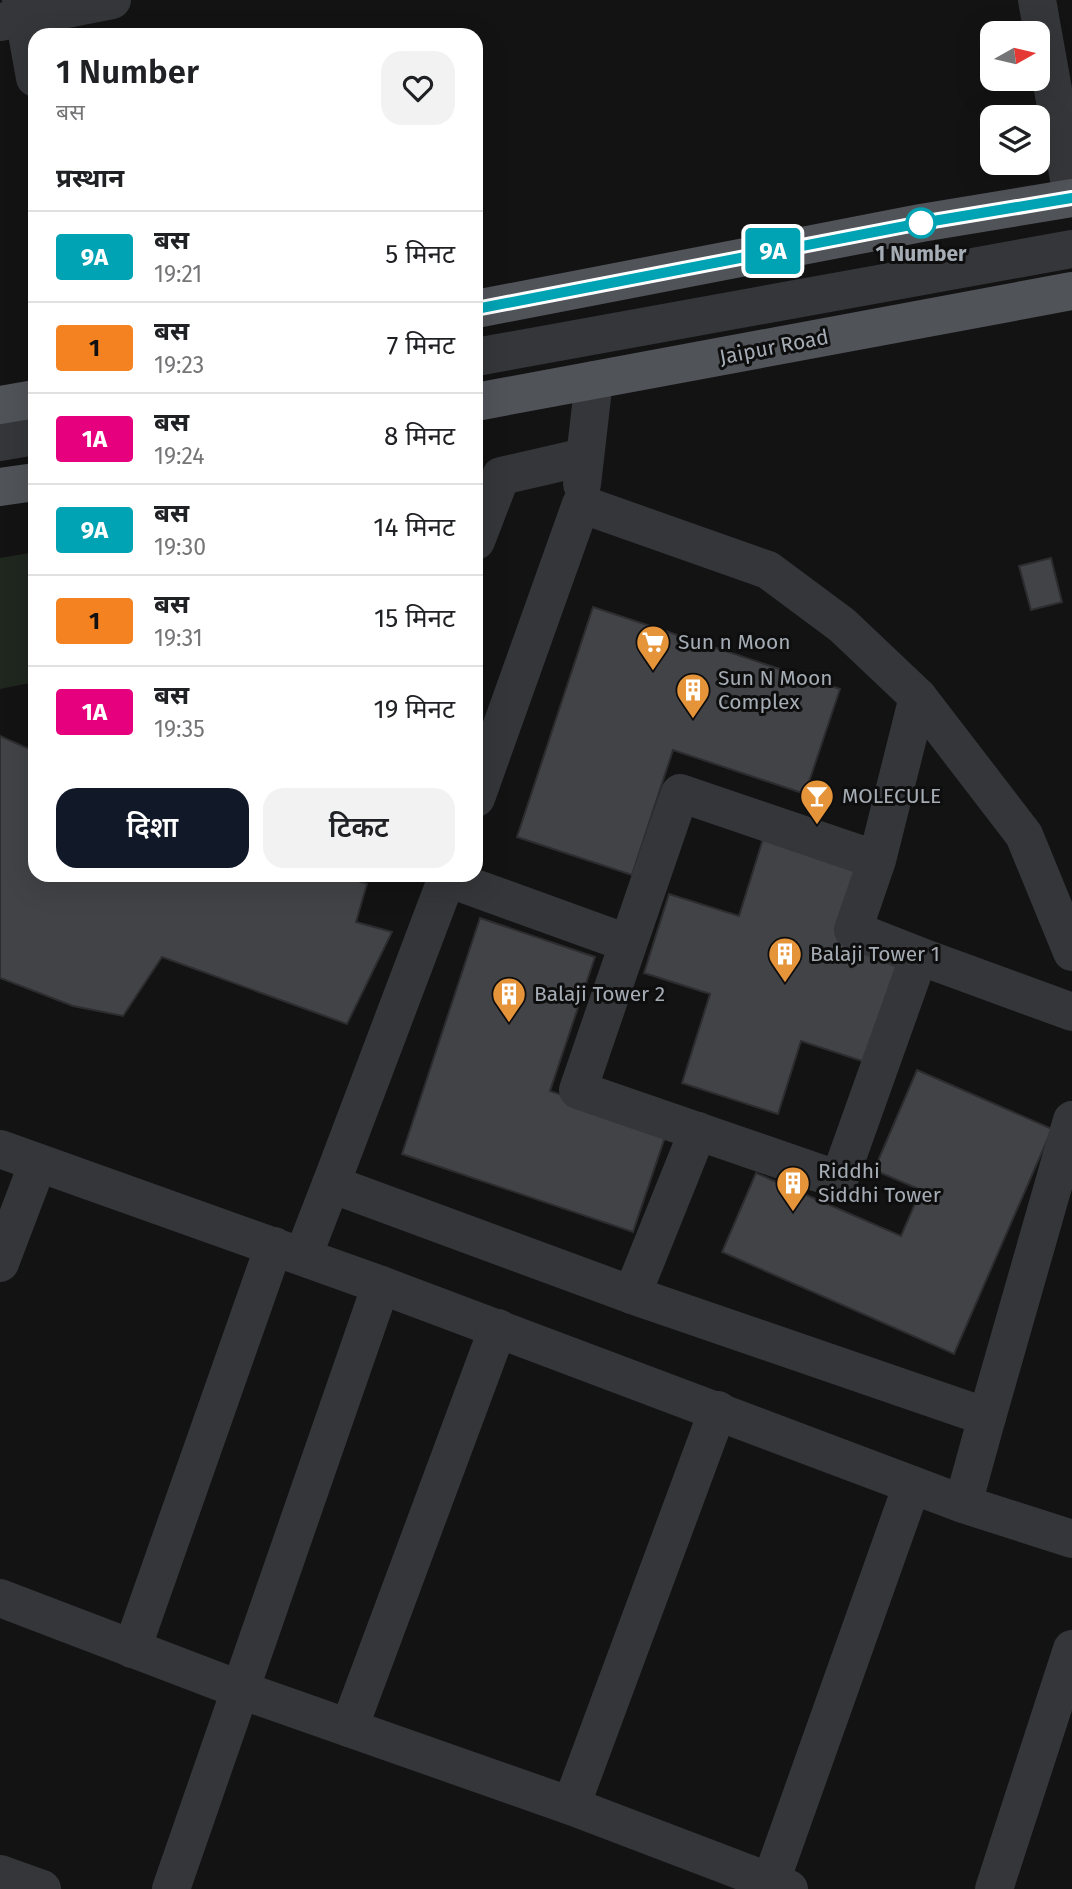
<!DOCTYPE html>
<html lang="hi">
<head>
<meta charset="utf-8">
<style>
	body { margin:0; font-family:"Fira Sans","Noto Sans Devanagari",sans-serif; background:#f2f2f2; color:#202124; height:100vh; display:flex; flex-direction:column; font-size:26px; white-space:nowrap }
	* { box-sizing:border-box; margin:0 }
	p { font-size:23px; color:#757577 }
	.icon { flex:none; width:38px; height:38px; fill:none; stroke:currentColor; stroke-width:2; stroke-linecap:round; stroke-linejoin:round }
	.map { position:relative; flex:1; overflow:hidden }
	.side { position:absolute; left:28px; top:28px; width:455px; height:854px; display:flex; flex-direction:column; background:#fff; border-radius:21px; box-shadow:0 7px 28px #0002 }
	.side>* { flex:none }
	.badge { padding:0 14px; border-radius:5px; font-size:24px; line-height:46px }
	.needle { width:46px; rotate:82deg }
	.tools { position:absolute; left:980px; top:21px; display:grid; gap:14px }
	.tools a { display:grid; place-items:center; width:70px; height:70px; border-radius:14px; background:#fff; box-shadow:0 7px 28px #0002; font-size:35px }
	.map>.badge { position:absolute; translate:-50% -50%; box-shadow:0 0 0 4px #fff }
	h2 { padding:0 28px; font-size:26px; line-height:63px }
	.round { display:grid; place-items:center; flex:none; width:74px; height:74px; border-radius:21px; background:#f2f2f2 }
	.summary { display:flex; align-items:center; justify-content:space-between; height:119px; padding:0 28px }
	h1 { font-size:33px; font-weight:600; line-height:52px }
	.button { display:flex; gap:14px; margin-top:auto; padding:14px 28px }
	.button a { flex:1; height:80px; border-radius:21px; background:#111827; color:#fff; font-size:28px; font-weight:600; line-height:80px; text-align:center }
	.button a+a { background:#f2f2f2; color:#202124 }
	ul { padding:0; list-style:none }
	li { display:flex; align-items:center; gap:21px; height:91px; padding:0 28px; border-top:2px solid #e0e0e0 }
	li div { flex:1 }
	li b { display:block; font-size:26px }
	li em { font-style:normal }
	li .badge { min-width:77px; font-weight:700; text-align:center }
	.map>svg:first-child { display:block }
	.green { fill:#1f271f }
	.building { fill:#424347; stroke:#2d2d30; stroke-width:2 }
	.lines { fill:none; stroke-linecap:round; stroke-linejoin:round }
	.minor { stroke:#343639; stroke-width:38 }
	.major { stroke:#505358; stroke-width:38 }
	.line-casing { stroke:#fff; stroke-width:16 }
	.line { stroke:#00a3b4; stroke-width:10 }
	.stop-dot { fill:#fff; stroke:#00a3b4; stroke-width:3.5 }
	.labels { text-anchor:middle; stroke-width:6; stroke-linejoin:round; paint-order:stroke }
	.stop-label { font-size:21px; font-weight:bold; fill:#a5acb4; stroke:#0e0e0f }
	.street-label { font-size:21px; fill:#a5acb4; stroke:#0e0e0f }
	.poi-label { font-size:21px; fill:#a5acb4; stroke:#0e0e0f; text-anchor:start }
</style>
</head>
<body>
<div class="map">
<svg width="1072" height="1889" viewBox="0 0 1072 1889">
	<rect width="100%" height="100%" fill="#131314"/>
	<polygon class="green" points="35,552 35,682 0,689 0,558"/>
	<g class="building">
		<polygon points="1051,558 1062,602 1031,610 1019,566"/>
		<polygon points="593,607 840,689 805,794 673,750 632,875 517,837"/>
		<polygon points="0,736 29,749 35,737 35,875 341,875 367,884 356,922 392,932 347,1024 162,957 123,1016 73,1006 0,978"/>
		<polygon points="763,839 868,873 846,942 900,959 868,1063 801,1041 778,1114 682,1083 710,994 644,973 669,894 739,916"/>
		<polygon points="480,918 595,957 550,1091 667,1131 633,1232 402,1154"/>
		<polygon points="917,1070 1052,1129 954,1354 722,1252 756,1173 901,1236 921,1190 874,1170"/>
	</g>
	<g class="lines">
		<g class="minor">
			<polyline points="21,0 35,78"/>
			<polyline points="1037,0 1072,196"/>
			<polyline points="0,22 112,0"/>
			<polyline points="476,357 1072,249"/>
			<polyline points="0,442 35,436"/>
			<polyline points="582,484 594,380"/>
			<polyline points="476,541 501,476 584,457"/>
			<polyline points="476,798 581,504 768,570 842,625 918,697 1024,835 1072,952"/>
			<polyline points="877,860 680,793 578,1090 839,1180 919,956 853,930 877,860 918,697"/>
			<polyline points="448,875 331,1184 632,1295 987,1417 1072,1120"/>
			<polyline points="447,878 627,943"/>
			<polyline points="919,956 1072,1012"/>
			<polyline points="0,1149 381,1285 963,1504 1072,1539"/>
			<polyline points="303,1256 331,1184"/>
			<polyline points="0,1263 38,1163"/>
			<polyline points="632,1295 698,1131"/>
			<polyline points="963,1504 987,1417"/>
			<polyline points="0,1598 241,1690 571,1806 789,1889"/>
			<polyline points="132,1649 274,1246"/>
			<polyline points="349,1728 498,1328"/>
			<polyline points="571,1806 718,1410"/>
			<polyline points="0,1874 42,1889"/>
			<polyline points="771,1881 912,1485"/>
			<polyline points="171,1889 381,1285"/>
			<polyline points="994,1889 1072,1649"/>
		</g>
		<g class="major">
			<polyline points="476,309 921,223 1072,198"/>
			<polyline points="476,402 1072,291"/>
			<polyline points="0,405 35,399"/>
			<polyline points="0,487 35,482"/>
		</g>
	</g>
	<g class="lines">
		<g class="line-casing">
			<polyline id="line" points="476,309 921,223 1072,198"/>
		</g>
		<use href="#line" class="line"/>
	</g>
	<defs>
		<g id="supermarket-pin" transform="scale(1.75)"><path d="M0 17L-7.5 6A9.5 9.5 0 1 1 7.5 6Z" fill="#e5943a" stroke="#0e0e0f"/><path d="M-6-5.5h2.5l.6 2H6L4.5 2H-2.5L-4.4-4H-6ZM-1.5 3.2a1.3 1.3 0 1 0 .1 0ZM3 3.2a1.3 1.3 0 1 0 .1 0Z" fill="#fff"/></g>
		<g id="building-pin" transform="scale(1.75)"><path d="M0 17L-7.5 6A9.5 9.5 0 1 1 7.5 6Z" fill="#e5943a" stroke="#0e0e0f"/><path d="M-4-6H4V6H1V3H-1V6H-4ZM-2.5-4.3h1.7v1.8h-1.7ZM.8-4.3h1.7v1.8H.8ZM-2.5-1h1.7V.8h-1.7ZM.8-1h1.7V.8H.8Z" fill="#fff"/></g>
		<g id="bar-pin" transform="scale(1.75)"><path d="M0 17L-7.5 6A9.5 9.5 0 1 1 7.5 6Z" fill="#e5943a" stroke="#0e0e0f"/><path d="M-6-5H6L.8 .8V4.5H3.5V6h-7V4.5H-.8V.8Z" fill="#fff"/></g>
	</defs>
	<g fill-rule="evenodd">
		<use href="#supermarket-pin" x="653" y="642"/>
		<use href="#building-pin" x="693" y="690"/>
		<use href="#bar-pin" x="817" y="796"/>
		<use href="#building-pin" x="785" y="954"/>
		<use href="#building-pin" x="509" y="994"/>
		<use href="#building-pin" x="793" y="1183"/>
	</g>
	<circle class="stop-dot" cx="921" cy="223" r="14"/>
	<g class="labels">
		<g class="stop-label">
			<text x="921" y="261">1 Number</text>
		</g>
		<g class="street-label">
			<text transform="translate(774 347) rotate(-11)" y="7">Jaipur Road</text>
		</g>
		<g class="poi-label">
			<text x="678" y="649">Sun n Moon</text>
			<text x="718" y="685">Sun N Moon<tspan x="718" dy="24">Complex</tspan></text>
			<text x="842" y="803">MOLECULE</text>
			<text x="810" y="961">Balaji Tower 1</text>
			<text x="534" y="1001">Balaji Tower 2</text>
			<text x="818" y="1178">Riddhi<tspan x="818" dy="24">Siddhi Tower</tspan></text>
		</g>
	</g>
</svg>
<div class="tools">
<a><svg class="needle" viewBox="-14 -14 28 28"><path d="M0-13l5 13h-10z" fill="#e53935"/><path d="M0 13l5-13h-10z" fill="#757577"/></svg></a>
<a><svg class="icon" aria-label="layers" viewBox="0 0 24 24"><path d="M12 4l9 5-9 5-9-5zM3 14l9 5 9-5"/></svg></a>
</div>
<b class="badge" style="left:773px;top:251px;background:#00a3b4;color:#fff">9A</b>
<section class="side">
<div class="summary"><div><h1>1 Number</h1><p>बस</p></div><a class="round"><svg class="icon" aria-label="heart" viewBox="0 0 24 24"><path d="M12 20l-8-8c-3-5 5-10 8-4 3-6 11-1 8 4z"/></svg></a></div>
<h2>प्रस्थान</h2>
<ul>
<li><span class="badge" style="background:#00a3b4;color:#fff">9A</span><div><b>बस</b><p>19:21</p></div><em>5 मिनट</em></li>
<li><span class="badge" style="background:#f58220;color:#111">1</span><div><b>बस</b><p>19:23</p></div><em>7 मिनट</em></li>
<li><span class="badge" style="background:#e6007e;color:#fff">1A</span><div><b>बस</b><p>19:24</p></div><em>8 मिनट</em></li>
<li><span class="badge" style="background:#00a3b4;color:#fff">9A</span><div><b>बस</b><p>19:30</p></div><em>14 मिनट</em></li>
<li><span class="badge" style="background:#f58220;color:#111">1</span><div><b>बस</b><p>19:31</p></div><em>15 मिनट</em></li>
<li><span class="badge" style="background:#e6007e;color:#fff">1A</span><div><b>बस</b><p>19:35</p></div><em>19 मिनट</em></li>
</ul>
<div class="button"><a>दिशा</a><a>टिकट</a></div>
</section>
</div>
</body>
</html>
